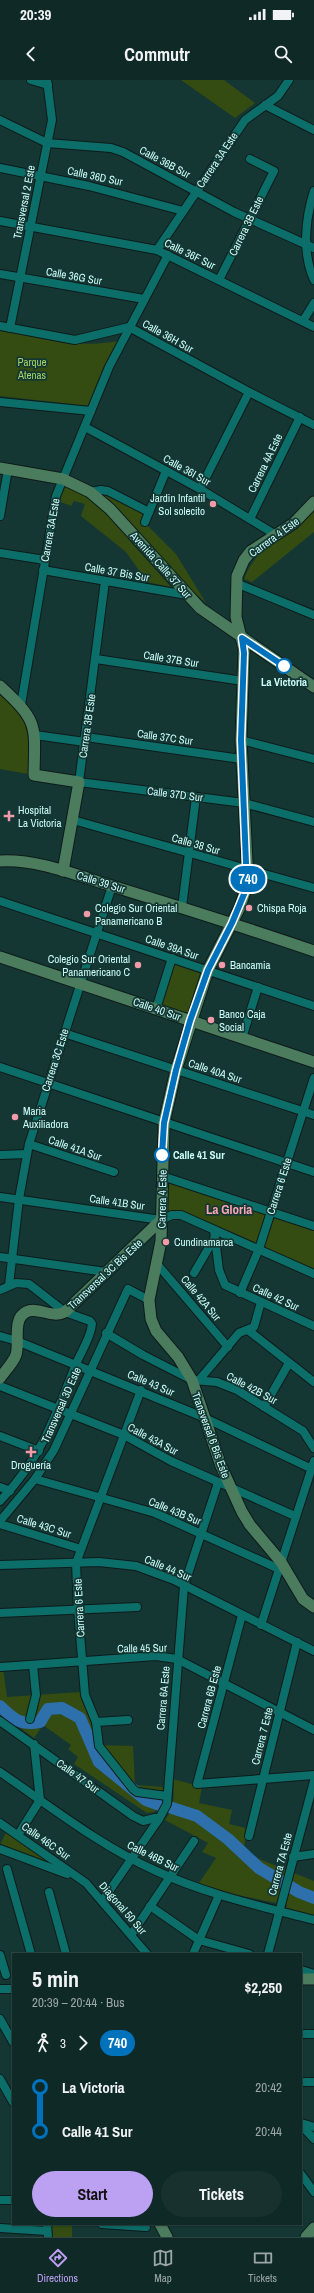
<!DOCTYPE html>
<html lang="en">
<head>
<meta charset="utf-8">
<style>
	body { margin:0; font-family:"Archivo Narrow",sans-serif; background:#18312f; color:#f1f3f6; height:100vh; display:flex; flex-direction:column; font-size:15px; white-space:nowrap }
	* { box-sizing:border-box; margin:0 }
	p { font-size:13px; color:#9ba6a7 }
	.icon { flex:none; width:22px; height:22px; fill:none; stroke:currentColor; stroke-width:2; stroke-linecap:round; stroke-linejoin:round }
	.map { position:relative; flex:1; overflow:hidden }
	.panel { position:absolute; left:12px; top:1873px; width:290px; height:272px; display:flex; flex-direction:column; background:#0f2927; border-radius:0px; box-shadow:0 1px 3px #0004,0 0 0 1px #2f4544 }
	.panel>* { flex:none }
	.badge { padding:0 8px; border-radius:13px; font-size:14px; line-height:26px }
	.map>.badge { position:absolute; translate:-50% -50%; box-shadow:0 0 0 2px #fff }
	.legs { display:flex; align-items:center; gap:6px; height:44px; padding:0 20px; font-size:13px }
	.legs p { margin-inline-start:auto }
	.head { display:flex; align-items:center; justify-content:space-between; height:68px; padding:0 20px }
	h1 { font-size:22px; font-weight:700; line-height:30px }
	.button { display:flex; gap:8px; margin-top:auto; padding:8px 20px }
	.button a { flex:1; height:46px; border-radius:24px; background:#bca0f2; color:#111; font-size:16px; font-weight:700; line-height:46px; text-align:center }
	.button a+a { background:#18312f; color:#f1f3f6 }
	ul { padding:0 20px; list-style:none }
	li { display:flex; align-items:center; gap:14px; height:44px; font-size:15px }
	li i { display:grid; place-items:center; width:6px; height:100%; margin:0 5px; background:currentColor }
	li i::after { content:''; width:10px; height:10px; margin:-5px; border:3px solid; border-radius:50%; background:#0f2927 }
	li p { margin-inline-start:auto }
	li:first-child i { background:linear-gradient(#0000 50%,currentColor 0) }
	li:last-child i { background:linear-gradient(currentColor 50%,#0000 0) }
	.status { display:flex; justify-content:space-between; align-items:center; height:28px; padding:0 20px; background:#0f2927; direction:ltr }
	.status svg { height:11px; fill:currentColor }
	header { display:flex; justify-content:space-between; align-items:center; height:52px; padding:0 20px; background:#0f2927; font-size:18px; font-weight:700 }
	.tab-bar { display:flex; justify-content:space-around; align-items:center; height:56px; border-top:1px solid #2f4544; background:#0f2927; font-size:11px; color:#9ba6a7 }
	.tab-bar a { display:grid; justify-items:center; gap:2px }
	.tab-bar .current { color:#bca0f2 }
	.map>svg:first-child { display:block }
	.green { fill:#344b11 }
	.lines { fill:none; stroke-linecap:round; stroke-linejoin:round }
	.river { stroke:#2e70ac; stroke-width:12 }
	.street-casing { stroke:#0d1b1a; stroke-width:10 }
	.secondary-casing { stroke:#0d1b1a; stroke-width:13 }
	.street { stroke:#0c6e69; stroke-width:8 }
	.secondary { stroke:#4c7c5e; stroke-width:11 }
	.line-1-casing { stroke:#fff; stroke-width:9 }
	.line-1 { stroke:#0072bc; stroke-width:6 }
	.poi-dot { fill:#f39aa9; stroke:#143734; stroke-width:1.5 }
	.stop-1-dot { fill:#fff; stroke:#0072bc; stroke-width:2 }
	.labels { text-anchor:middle; stroke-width:3.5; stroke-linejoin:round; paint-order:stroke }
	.street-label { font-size:11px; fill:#ccfef9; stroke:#143734 }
	.park-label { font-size:11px; fill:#a3d268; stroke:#143734 }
	.poi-label { font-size:11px; fill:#ccfef9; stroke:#143734; text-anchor:start }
	.stop-label { font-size:11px; font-weight:bold; fill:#ccfef9; stroke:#143734 }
	.quarter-label { font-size:13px; font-weight:bold; fill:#faa6b4; stroke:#143734 }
</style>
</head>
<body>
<div class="status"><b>20:39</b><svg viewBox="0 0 49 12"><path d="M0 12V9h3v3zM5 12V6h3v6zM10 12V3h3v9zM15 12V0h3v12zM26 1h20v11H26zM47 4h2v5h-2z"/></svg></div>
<header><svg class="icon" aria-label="back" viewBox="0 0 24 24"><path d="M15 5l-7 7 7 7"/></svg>Commutr<svg class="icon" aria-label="search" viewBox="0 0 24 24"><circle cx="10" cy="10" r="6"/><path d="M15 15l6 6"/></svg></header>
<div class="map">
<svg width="314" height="2157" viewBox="0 0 314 2157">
	<rect width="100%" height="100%" fill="#143734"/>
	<g class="green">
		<polygon points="181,0 224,0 255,23 235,38"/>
		<path d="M 0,249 C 41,258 76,269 118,261 L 88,326 L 0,316 Z"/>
		<polygon points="65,404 87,417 106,434 171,507 147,502 126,472 81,436 85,424 74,421 71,426 58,421"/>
		<polygon points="102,413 108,413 147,434 144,442 176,474 206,523 186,505"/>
		<path d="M 314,430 L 314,452 L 252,502 L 244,499 C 258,462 290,459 314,430 Z"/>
		<path d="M 0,615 C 34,642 30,654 28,694 L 0,689 Z"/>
		<polygon points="172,883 201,892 188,933 159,924"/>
		<polygon points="166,1102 314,1145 314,1189 191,1136 166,1134"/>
		<polygon points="0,1588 3,1588 7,1617 80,1612 90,1634 95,1665 133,1666 135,1705 163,1707 160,1727 154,1732 147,1733 74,1684 78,1677 68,1669 71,1665 43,1645 34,1658 0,1633"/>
		<path d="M 173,1699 L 202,1707 L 199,1723 L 232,1730 L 229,1744 L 246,1748 L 244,1770 L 249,1775 L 314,1801 L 314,1843 L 284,1835 L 287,1825 L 222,1812 L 199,1803 L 216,1778 L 202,1772 L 208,1763 L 165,1740 C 175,1727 174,1715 173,1699 Z"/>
		<polygon points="7,1750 61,1789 0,1765"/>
		<polygon points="50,2144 72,2146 72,2157 52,2157"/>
	</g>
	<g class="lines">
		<g class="river">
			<path d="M 0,1626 C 13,1639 21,1646 40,1642 L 48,1629 L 62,1628 L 80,1638 L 99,1682 L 146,1720 L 160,1725"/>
			<polyline points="172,1728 197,1736 228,1759 259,1788 299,1812 314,1818"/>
		</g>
		<g class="street-casing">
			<g id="street">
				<polyline points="31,0 48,5"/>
				<polyline points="265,25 314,50"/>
				<polyline points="0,40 47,63 111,68 123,72 234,132 314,168"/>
				<polyline points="0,88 89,106 183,131"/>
				<path d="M 314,111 C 305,139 302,173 314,200"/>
				<polyline points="0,141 157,170 314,247"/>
				<polyline points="157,170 245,40 278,16 289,0"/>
				<polyline points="0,194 144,219"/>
				<polyline points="219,200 274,91 250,79"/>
				<polyline points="303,241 314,223"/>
				<polyline points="0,246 75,260 129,247 249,312 314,345"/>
				<polyline points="10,248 52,40 47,0"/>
				<polyline points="0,322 91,331"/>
				<polyline points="85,347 200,409 276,455"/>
				<polyline points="200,409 249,312"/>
				<polyline points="90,412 101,410 108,411 149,432"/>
				<polyline points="0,436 8,389"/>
				<polyline points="250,439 300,337"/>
				<polyline points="145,442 166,391"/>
				<polyline points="0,473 45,480"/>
				<polyline points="43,490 187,515"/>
				<polyline points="105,501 79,702 244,723 314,742"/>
				<polyline points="236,503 314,535"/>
				<polyline points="96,579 243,601"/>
				<polyline points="21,625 56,416 109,287 168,175"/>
				<polyline points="35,655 85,662"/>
				<polyline points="86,657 241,679"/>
				<polyline points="241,660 314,679"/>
				<polyline points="73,740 314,808"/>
				<polyline points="0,821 314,926"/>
				<polyline points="182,827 196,717"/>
				<polyline points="156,929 172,878"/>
				<polyline points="64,953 314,1035"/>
				<polyline points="242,958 258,907"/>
				<polyline points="0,987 314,1092"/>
				<polyline points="29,1064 114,1092"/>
				<polyline points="0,1075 27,1074"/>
				<polyline points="162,1096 314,1146"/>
				<polyline points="0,1117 161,1140 172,1135 181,1135 314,1194"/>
				<polyline points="214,1150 219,1190 225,1205 314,1246"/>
				<polyline points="0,1177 106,1192"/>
				<polyline points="157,1184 228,1267"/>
				<polyline points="194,1193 215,1157"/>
				<polyline points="9,1205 19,1119 29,1064 112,806"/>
				<path d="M 0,1210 L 16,1203 L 29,1204 L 65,1232 L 90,1241 L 92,1244 C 91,1257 81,1272 76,1284 C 54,1339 42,1377 0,1421"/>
				<polyline points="240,1213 259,1169 314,998"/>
				<polyline points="248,1250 314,1302"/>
				<polyline points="106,1253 143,1275 192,1300 217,1302 237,1310 303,1351 314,1368"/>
				<polyline points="0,1256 17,1261 203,1337 312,1389"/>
				<polyline points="199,1300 239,1253 254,1247 261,1222"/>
				<polyline points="0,1306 124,1355 171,1381 295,1436"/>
				<polyline points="141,1310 76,1483 78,1529 85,1615 96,1642 99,1666 133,1709 137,1712 167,1716"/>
				<polyline points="264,1327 289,1283"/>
				<polyline points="0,1356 39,1371"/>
				<polyline points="35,1399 155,1433 279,1489"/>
				<polyline points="0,1407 10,1411"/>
				<polyline points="0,1441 35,1399 54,1370 128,1209 149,1220"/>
				<polyline points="0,1444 81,1469"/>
				<polyline points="0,1485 99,1482 136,1486 174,1500 314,1571"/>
				<polyline points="0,1533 137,1527"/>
				<polyline points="242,1535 197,1704 314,1695"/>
				<polyline points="261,1545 314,1381"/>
				<polyline points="1,1587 156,1576 177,1579 314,1650"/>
				<polyline points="30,1639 36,1615 33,1585"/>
				<polyline points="0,1641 133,1736 143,1741 155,1738 159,1739"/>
				<polyline points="96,1642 128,1640"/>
				<path d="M 0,1692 C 50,1726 99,1765 154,1790 C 205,1814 260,1826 314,1840"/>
				<polyline points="0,1743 86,1803 147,1874"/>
				<polyline points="18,1755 40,1720 34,1664"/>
				<polyline points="249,1756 297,1562"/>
				<polyline points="0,1769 67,1794"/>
				<polyline points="293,1777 314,1774"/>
				<polyline points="7,1789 31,1874"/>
				<polyline points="49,1812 66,1874"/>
				<polyline points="103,1820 159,1739 167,1724 184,1506 218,1403"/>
				<polyline points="150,1826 199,1860 249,1874"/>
				<polyline points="131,1855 194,1761"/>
				<polyline points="193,1874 219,1815"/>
				<polyline points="268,1874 314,1701"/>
				<polyline points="0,1875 6,1895"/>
				<polyline points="301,1890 314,1894"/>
				<polyline points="0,1909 13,1909"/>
				<polyline points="0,1939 13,1962"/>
				<polyline points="301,1954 314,1954"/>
				<polyline points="0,1999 13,2022"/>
				<polyline points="301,2002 314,2002"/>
				<polyline points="301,2043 314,2047"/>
				<polyline points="301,2045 314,2059"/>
				<polyline points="301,2094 314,2112"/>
				<polyline points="0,2120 13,2120"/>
				<polyline points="47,2144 48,2157"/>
				<polyline points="102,2144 146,2147"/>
				<polyline points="0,2148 47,2151"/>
			</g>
		</g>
		<g class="secondary-casing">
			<g id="secondary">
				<polyline points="0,388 63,399 90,412 110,429 200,528 314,607"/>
				<polyline points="314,422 294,443 251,471 244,480 237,496 236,537 244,569 241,660 248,802 240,827 208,890 176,990 164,1043 161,1161 149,1220 151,1239 156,1251 178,1277 192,1300 221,1386 242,1432 250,1445 281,1482 303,1519 314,1527"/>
				<path d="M 0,606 C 39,642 35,645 34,695 L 79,702 L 63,791"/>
				<path d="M 0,781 C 38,779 76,795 112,806 C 180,827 247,848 314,871"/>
				<polyline points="0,877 314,982"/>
				<path d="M 0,1298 C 5,1291 13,1283 16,1275 C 20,1262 12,1239 26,1232 C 38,1226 52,1239 65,1232 L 161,1140"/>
				<polyline points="301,1899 314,1899"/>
				<polyline points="160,2144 167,2157"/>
				<polyline points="306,2157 314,2148"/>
			</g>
		</g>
		<use href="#street" class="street"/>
		<use href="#secondary" class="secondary"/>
	</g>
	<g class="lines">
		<g class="line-1-casing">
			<polyline id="line-1" points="162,1075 164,1043 176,990 190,941 208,890 232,843 247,807 241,660 244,573 242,558 284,586"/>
		</g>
		<use href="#line-1" class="line-1"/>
	</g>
	<g class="poi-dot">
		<circle cx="213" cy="424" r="4"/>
		<path d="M7 730h4v4h4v4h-4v4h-4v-4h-4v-4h4z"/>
		<circle cx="249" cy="828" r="4"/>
		<circle cx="87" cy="834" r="4"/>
		<circle cx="138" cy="885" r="4"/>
		<circle cx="222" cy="885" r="4"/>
		<circle cx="211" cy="940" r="4"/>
		<circle cx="15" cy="1037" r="4"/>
		<circle cx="166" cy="1162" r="4"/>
		<path d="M29 1366h4v4h4v4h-4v4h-4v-4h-4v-4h4z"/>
	</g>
	<g class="stop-1-dot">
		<circle cx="284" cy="586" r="7"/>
		<circle cx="162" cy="1075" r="7"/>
	</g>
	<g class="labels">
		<g class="street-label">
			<text transform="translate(217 80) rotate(-56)" y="4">Carrera 3A Este</text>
			<text transform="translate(165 82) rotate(28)" y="4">Calle 36B Sur</text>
			<text transform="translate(95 96) rotate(12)" y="4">Calle 36D Sur</text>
			<text transform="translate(24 122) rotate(-79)" y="4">Transversal 2 Este</text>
			<text transform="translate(246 146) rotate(-64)" y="4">Carrera 3B Este</text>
			<text transform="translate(190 174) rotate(26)" y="4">Calle 36F Sur</text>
			<text transform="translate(74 196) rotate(10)" y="4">Calle 36G Sur</text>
			<text transform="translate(168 256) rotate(29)" y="4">Calle 36H Sur</text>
			<text transform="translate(265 383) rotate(-64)" y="4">Carrera 4A Este</text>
			<text transform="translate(187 390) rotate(29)" y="4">Calle 36I Sur</text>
			<text transform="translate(50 450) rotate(-80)" y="4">Carrera 3A Este</text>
			<text transform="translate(274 457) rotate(-36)" y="4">Carrera 4 Este</text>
			<text transform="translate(161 485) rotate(48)" y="4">Avenida Calle 37 Sur</text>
			<text transform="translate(117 492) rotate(10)" y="4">Calle 37 Bis Sur</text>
			<text transform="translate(171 579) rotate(9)" y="4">Calle 37B Sur</text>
			<text transform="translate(87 646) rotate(-82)" y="4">Carrera 3B Este</text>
			<text transform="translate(165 657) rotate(8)" y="4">Calle 37C Sur</text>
			<text transform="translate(175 714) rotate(7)" y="4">Calle 37D Sur</text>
			<text transform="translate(196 764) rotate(16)" y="4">Calle 38 Sur</text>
			<text transform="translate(101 802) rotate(17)" y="4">Calle 39 Sur</text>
			<text transform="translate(172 867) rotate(19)" y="4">Calle 39A Sur</text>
			<text transform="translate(157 929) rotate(19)" y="4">Calle 40 Sur</text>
			<text transform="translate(55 980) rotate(-72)" y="4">Carrera 3C Este</text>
			<text transform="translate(215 991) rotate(18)" y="4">Calle 40A Sur</text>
			<text transform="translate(75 1068) rotate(19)" y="4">Calle 41A Sur</text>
			<text transform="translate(279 1106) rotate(-72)" y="4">Carrera 6 Este</text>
			<text transform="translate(162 1119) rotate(-89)" y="4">Carrera 4 Este</text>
			<text transform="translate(117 1122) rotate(8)" y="4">Calle 41B Sur</text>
			<text transform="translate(105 1194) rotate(-43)" y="4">Transversal 3C Bis Este</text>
			<text transform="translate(276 1217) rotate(25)" y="4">Calle 42 Sur</text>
			<text transform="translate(201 1218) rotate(50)" y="4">Calle 42A Sur</text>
			<text transform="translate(151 1303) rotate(23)" y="4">Calle 43 Sur</text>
			<text transform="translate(252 1308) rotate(28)" y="4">Calle 42B Sur</text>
			<text transform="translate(61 1325) rotate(-66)" y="4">Transversal 3D Este</text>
			<text transform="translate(211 1355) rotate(70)" y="4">Transversal 6 Bis Este</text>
			<text transform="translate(153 1359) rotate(28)" y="4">Calle 43A Sur</text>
			<text transform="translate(175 1431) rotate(22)" y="4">Calle 43B Sur</text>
			<text transform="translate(44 1446) rotate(17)" y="4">Calle 43C Sur</text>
			<text transform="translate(168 1488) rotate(23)" y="4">Calle 44 Sur</text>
			<text transform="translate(79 1528) rotate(-93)" y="4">Carrera 6 Este</text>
			<text transform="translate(142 1568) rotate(-1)" y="4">Calle 45 Sur</text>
			<text transform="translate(209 1617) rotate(-75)" y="4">Carrera 6B Este</text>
			<text transform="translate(163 1618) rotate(-85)" y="4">Carrera 6A Este</text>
			<text transform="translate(262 1656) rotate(-76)" y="4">Carrera 7 Este</text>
			<text transform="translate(78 1696) rotate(36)" y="4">Calle 47 Sur</text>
			<text transform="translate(46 1761) rotate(35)" y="4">Calle 46C Sur</text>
			<text transform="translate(153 1776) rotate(26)" y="4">Calle 46B Sur</text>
			<text transform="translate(280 1784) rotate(-75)" y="4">Carrera 7A Este</text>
			<text transform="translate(123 1828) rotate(49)" y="4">Diagonal 50 Sur</text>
		</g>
		<g class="park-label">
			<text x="32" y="286">Parque<tspan x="32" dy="13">Atenas</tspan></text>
		</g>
		<g class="poi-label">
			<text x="205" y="422" text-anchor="end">Jardin Infantil<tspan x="205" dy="13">Sol solecito</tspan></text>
			<text x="18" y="734">Hospital<tspan x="18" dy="13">La Victoria</tspan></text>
			<text x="95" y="832">Colegio Sur Oriental<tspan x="95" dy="13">Panamericano B</tspan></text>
			<text x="257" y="832">Chispa Roja</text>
			<text x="130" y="883" text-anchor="end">Colegio Sur Oriental<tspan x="130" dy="13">Panamericano C</tspan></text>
			<text x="230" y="889">Bancamia</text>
			<text x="219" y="938">Banco Caja<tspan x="219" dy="13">Social</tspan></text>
			<text x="23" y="1035">Maria<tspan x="23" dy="13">Auxiliadora</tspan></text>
			<text x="174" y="1166">Cundinamarca</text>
			<text x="31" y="1389" text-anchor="middle">Droguería</text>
		</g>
		<g class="stop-label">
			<text x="284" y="606">La Victoria</text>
			<text x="173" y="1079" text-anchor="start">Calle 41 Sur</text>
		</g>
		<g class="quarter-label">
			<text x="229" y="1134">La Gloria</text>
		</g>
	</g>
</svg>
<b class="badge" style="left:248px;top:799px;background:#0072bc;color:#fff">740</b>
<section class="panel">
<div class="head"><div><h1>5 min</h1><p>20:39 – 20:44 · Bus</p></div><b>$2,250</b></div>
<div class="legs"><svg class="icon" aria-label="walk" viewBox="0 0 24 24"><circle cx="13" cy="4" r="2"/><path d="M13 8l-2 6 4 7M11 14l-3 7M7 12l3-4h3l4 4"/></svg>3<svg class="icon" aria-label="forward" viewBox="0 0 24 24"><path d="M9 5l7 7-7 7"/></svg><b class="badge" style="background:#0072bc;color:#fff">740</b></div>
<ul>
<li><i style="color:#0072bc"></i><b>La Victoria</b><p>20:42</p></li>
<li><i style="color:#0072bc"></i><b>Calle 41 Sur</b><p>20:44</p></li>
</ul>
<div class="button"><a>Start</a><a>Tickets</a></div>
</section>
</div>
<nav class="tab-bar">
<a class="current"><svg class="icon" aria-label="directions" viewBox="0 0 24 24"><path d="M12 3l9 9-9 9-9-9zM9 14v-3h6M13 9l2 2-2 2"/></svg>Directions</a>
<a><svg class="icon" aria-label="map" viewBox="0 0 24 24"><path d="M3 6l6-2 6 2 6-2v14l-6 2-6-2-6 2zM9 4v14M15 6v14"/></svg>Map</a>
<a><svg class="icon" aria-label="tickets" viewBox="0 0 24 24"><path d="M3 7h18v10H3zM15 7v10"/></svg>Tickets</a>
</nav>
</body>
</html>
